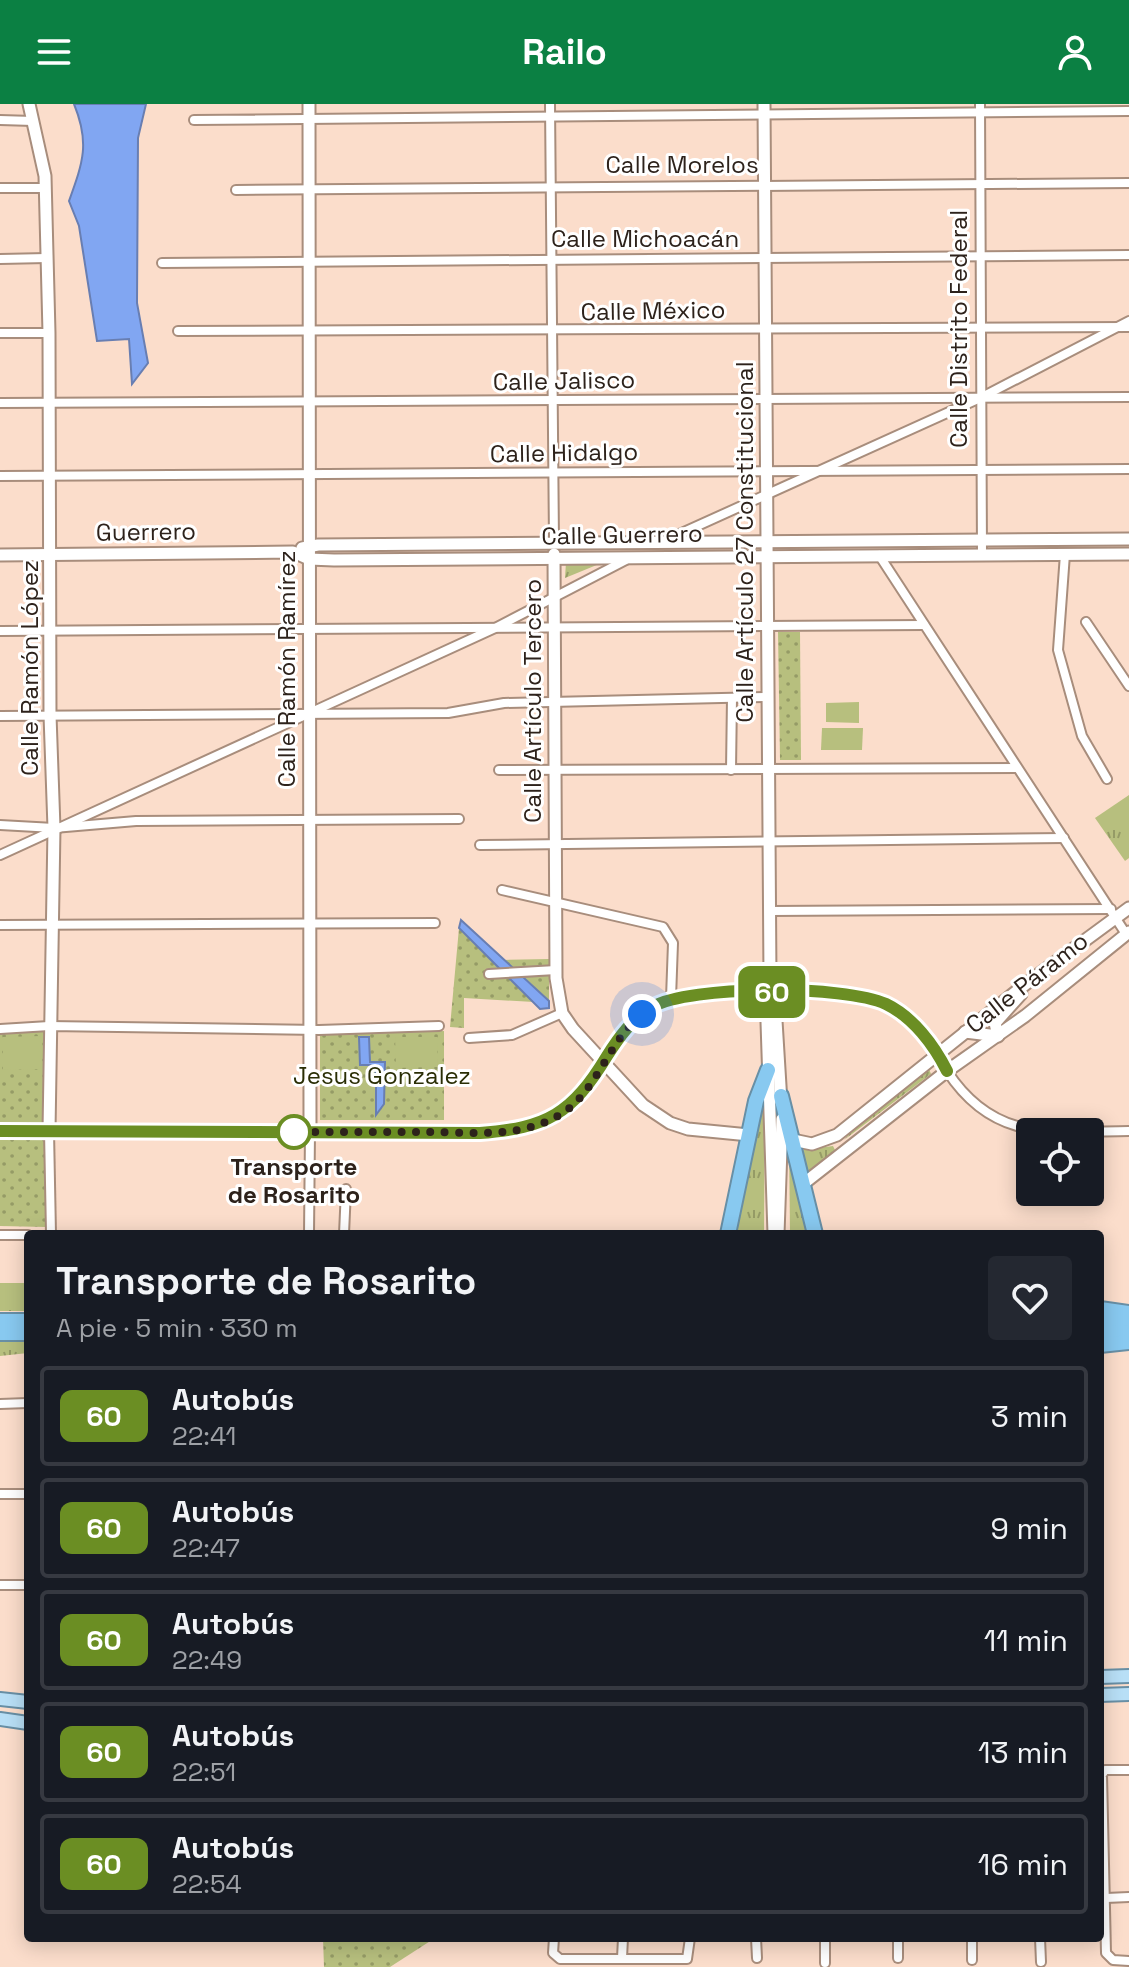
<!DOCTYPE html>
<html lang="es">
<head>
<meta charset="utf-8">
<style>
	body { margin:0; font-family:"Space Grotesk",sans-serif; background:#242831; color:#f1f3f6; height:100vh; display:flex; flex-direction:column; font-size:30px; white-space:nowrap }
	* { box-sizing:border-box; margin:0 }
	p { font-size:26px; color:#9ea1a6 }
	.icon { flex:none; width:44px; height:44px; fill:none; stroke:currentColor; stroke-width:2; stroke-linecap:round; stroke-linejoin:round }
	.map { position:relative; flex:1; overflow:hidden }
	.sheet { position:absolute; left:24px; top:1126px; width:1080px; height:712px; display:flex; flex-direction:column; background:#171b24; border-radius:8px; box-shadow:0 4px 20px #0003 }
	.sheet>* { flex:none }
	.badge { padding:0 16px; border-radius:12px; font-size:28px; line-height:52px }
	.tools { position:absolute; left:1016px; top:1014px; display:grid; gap:16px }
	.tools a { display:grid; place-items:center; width:88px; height:88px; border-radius:8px; background:#171b24; box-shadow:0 4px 20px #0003; font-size:40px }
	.you { position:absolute; width:40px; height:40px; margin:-20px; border:6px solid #fff; border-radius:50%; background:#1a73e8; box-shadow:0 0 0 12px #1a73e833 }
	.map>.badge { position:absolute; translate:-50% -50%; box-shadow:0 0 0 4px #fff }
	.round { display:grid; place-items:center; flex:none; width:84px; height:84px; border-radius:8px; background:#242831 }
	.overview { display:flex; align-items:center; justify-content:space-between; height:136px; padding:0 32px }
	h1 { font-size:38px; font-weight:700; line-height:60px }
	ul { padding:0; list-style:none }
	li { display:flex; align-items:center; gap:24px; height:100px; margin:0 16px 12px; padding:0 16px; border:4px solid #363941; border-radius:8px }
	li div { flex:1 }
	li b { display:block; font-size:30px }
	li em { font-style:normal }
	li .badge { min-width:88px; font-weight:700; text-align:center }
	header { display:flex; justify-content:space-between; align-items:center; height:104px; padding:0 32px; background:#0b8043; color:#fff; font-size:36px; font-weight:700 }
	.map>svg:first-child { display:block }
	.grass { fill:url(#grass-tufts) }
	.park { fill:url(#park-dots) }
	.pitch { fill:#b7bf7e }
	.water { fill:#81a6f2; stroke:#687eb2; stroke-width:2 }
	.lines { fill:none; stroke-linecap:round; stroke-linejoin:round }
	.street-casing { stroke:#a88d7c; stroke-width:12 }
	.secondary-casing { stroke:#a88d7c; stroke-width:15 }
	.primary-casing { stroke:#688fa5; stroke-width:16 }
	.highway-casing { stroke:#688fa5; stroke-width:18 }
	.street { stroke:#fff; stroke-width:8 }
	.secondary { stroke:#fff; stroke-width:11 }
	.primary { stroke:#b8dff6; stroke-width:12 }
	.highway { stroke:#88c9f0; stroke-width:14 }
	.line-casing { stroke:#fff; stroke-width:18 }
	.line { stroke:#6b8e23; stroke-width:12 }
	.walk { stroke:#2d221b; stroke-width:8; stroke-dasharray:0 14.4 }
	.stop-dot { fill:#fff; stroke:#6b8e23; stroke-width:4 }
	.labels { text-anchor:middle; stroke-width:6; stroke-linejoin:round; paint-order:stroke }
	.street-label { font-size:24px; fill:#2d221b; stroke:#fff }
	.park-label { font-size:24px; fill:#2a2e05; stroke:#fff }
	.stop-label { font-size:24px; font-weight:bold; fill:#2d221b; stroke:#fff }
</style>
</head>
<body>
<header><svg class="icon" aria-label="menu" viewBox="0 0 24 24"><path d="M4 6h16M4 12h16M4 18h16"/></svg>Railo<svg class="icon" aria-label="person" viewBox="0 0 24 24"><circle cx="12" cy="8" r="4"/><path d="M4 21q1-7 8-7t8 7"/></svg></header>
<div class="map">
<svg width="1129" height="1863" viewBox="0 0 1129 1863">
	<defs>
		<pattern id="grass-tufts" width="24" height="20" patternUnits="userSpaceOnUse" patternTransform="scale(2)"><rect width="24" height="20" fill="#b7bf7e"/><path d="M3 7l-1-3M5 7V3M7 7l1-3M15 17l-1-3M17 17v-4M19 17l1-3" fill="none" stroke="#959b66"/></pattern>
		<pattern id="park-dots" width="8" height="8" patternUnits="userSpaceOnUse" patternTransform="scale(2)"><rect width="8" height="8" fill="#b7bf7e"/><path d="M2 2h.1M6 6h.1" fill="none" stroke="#959b66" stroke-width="1.8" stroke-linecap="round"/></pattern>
	</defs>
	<rect width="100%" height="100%" fill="#fbddcb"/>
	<g class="grass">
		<polygon points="566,458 604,458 565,474"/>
		<polygon points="1129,691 1129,754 1125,757 1095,714"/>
		<polygon points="929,965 931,970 844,1036 865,1013"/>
		<polygon points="765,987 764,1130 734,1130"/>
		<polygon points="789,1034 809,1130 790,1130"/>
		<polygon points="833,1042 835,1046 807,1069 802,1046"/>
		<rect x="0" y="1179" width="28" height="28"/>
		<polygon points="0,1233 28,1233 28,1249 0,1252"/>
	</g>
	<g class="park">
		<polygon points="778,528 800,528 801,656 780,656"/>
		<polygon points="459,824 534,898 464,894 464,924 450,923"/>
		<polygon points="549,855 549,897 502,856"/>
		<polygon points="45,926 46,1123 0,1122 0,927"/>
		<polygon points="444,927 444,1016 320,1016 320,930"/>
		<polygon points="323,1834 435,1834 390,1863 324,1863"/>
	</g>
	<g class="pitch">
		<polygon points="859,598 859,619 826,618 826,599"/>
		<polygon points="822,624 863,624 862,646 821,646"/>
		<polygon points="40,932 40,965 3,966 3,933"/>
		<polygon points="395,933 437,933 438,963 396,964"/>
	</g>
	<g class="water">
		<path d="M 74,0 L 146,0 L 138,34 L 137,199 L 148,259 L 132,280 L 129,235 L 97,237 L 79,122 L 69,97 C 83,58 90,39 74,0 Z"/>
		<polygon points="461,816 549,897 549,904 540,905 459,824"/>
		<polygon points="359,933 369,933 370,958 385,958 384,1000 376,1011 376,969 371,961 360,961"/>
	</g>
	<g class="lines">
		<g class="street-casing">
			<g id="street">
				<polyline points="550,0 554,438"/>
				<polyline points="980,0 982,450"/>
				<polyline points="0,16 33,17"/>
				<polyline points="194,16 1129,7"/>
				<polyline points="0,84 46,84"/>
				<polyline points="236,86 1129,79"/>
				<polyline points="0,155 47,154"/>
				<polyline points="162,159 1129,151"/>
				<polyline points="178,227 1129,223"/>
				<polyline points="0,229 49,229"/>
				<polyline points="0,299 1129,293"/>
				<polyline points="0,372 1129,365"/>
				<polyline points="664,437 980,294 1129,217"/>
				<polyline points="1065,450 1058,546 1082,632 1107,675"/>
				<polyline points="879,451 1126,830"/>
				<polyline points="1086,518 1129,582"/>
				<polyline points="0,527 924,521"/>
				<polyline points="0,612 448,609 504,599 768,593"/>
				<polyline points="499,666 1017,664"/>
				<polyline points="731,666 732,594"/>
				<polyline points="0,721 54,724 136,717 459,715"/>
				<polyline points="480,741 1064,734"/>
				<polyline points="0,751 495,524 626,456"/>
				<polyline points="502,786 663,823 673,839 671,894"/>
				<polyline points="770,807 1111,805"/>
				<polyline points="0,821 435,819"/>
				<polyline points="489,870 556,866"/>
				<polyline points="0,925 49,922 319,926 439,922"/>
				<polyline points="469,934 512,931 562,909"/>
				<path d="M 947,967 C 994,1039 1052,1028 1129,1027"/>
				<polyline points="49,1027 51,1130"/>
				<polyline points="309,1130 310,1028"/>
				<polyline points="344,1130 346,1085"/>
				<polyline points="0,1131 28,1131"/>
				<polyline points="0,1300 28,1299"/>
				<polyline points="0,1390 28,1390"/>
				<polyline points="0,1481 28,1481"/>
				<polyline points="1129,1666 1105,1666 1102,1671 1106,1849 1113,1856 1129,1857"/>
				<polyline points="1106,1794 1129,1793"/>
				<polyline points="554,1834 553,1849 560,1855 687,1855 690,1834"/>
				<polyline points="756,1834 757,1854"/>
				<polyline points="825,1834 825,1859"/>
				<polyline points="898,1834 898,1854"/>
				<polyline points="1040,1834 1041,1858"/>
				<polyline points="622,1854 623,1834"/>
				<polyline points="972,1856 972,1834"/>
			</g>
		</g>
		<g class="secondary-casing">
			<g id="secondary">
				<polyline points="29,0 45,72 49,229 50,611 54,724 49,1027"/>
				<polyline points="309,0 310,1028"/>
				<polyline points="764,0 770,875 766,888 774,1130"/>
				<polyline points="302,444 318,441 1129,435"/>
				<polyline points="554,450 556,874 562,909 573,925 643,1001 670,1019 688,1025 749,1031"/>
				<polyline points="0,451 293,448 309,455 334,456 1129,450"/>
				<polyline points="774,884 781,998"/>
				<polyline points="965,928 998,932 995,919 1021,890"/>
				<path d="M 0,1027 L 480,1029 C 547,1024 571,1010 607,952 C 619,933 632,915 652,903 C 691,881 845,881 886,900 C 913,913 934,941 947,967"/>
				<polyline points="793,1036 812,1040 837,1031 1027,879 1129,804"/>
				<polyline points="803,1080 947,967 1025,912 1129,828"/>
				<polyline points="778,1130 782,1015"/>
			</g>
		</g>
		<g class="primary-casing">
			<g id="primary">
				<polyline points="1100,1573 1129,1572"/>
				<polyline points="1100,1591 1129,1590"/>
				<polyline points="0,1595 28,1598"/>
				<polyline points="0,1615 28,1619"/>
			</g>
		</g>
		<g class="highway-casing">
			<g id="highway">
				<polyline points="781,992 815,1130"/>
				<polyline points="728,1130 756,997 768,966"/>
				<polyline points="1100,1205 1129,1209"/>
				<polyline points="0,1217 28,1217"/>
				<polyline points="1100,1218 1129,1218"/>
				<polyline points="1100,1228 1129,1229"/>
				<polyline points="0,1229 28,1229"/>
				<polyline points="1100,1241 1129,1238"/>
			</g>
		</g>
		<use href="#street" class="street"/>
		<use href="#secondary" class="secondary"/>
		<use href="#primary" class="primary"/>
		<use href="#highway" class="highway"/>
	</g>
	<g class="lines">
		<g class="line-casing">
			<path id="line" d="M 0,1027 L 480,1029 C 547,1024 572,1010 607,952 C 619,933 632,915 652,903 C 690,881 845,881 886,900 C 913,913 934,941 947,967"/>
		</g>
		<use href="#line" class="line"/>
		<path class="walk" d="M 294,1028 L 283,1028 C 330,1028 377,1028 424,1028 C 471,1028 527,1036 567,1006 C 599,981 610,936 642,910"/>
	</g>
	<circle class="stop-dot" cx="294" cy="1028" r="16"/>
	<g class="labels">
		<g class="street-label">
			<text x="682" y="69">Calle Morelos</text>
			<text x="645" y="143">Calle Michoacán</text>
			<text transform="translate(653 207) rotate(-1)" y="8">Calle México</text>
			<text transform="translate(959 225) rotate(-90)" y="8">Calle Distrito Federal</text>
			<text transform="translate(564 277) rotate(-1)" y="8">Calle Jalisco</text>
			<text transform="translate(564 349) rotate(-1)" y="8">Calle Hidalgo</text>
			<text transform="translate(146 428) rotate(-1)" y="8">Guerrero</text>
			<text transform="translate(622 431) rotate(-1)" y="8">Calle Guerrero</text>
			<text transform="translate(745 438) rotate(-90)" y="8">Calle Artículo 27 Constitucional</text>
			<text transform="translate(30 564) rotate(-90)" y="8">Calle Ramón López</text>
			<text transform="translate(287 565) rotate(-90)" y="8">Calle Ramón Ramírez</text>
			<text transform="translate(533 597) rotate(-90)" y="8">Calle Artículo Tercero</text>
			<text transform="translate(1027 879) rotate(-38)" y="8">Calle Páramo</text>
		</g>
		<g class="park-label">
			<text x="382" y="980">Jesus Gonzalez</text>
		</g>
		<g class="stop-label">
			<text x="294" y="1071">Transporte<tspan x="294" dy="28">de Rosarito</tspan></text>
		</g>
	</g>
</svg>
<div class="tools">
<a><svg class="icon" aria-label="locate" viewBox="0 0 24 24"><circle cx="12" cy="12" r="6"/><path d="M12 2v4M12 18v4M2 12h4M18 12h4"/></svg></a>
</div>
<div class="you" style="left:642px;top:910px"></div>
<b class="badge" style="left:772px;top:888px;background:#6b8e23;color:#fff">60</b>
<section class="sheet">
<div class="overview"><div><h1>Transporte de Rosarito</h1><p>A pie · 5 min · 330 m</p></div><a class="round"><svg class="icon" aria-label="heart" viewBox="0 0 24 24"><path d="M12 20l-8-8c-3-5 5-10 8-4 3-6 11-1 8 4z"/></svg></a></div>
<ul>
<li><span class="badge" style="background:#6b8e23;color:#fff">60</span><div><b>Autobús</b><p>22:41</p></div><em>3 min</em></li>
<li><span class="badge" style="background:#6b8e23;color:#fff">60</span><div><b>Autobús</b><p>22:47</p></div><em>9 min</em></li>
<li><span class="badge" style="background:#6b8e23;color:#fff">60</span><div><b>Autobús</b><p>22:49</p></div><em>11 min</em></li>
<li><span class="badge" style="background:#6b8e23;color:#fff">60</span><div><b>Autobús</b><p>22:51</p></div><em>13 min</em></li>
<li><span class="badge" style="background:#6b8e23;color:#fff">60</span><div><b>Autobús</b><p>22:54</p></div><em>16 min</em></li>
</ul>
</section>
</div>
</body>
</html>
